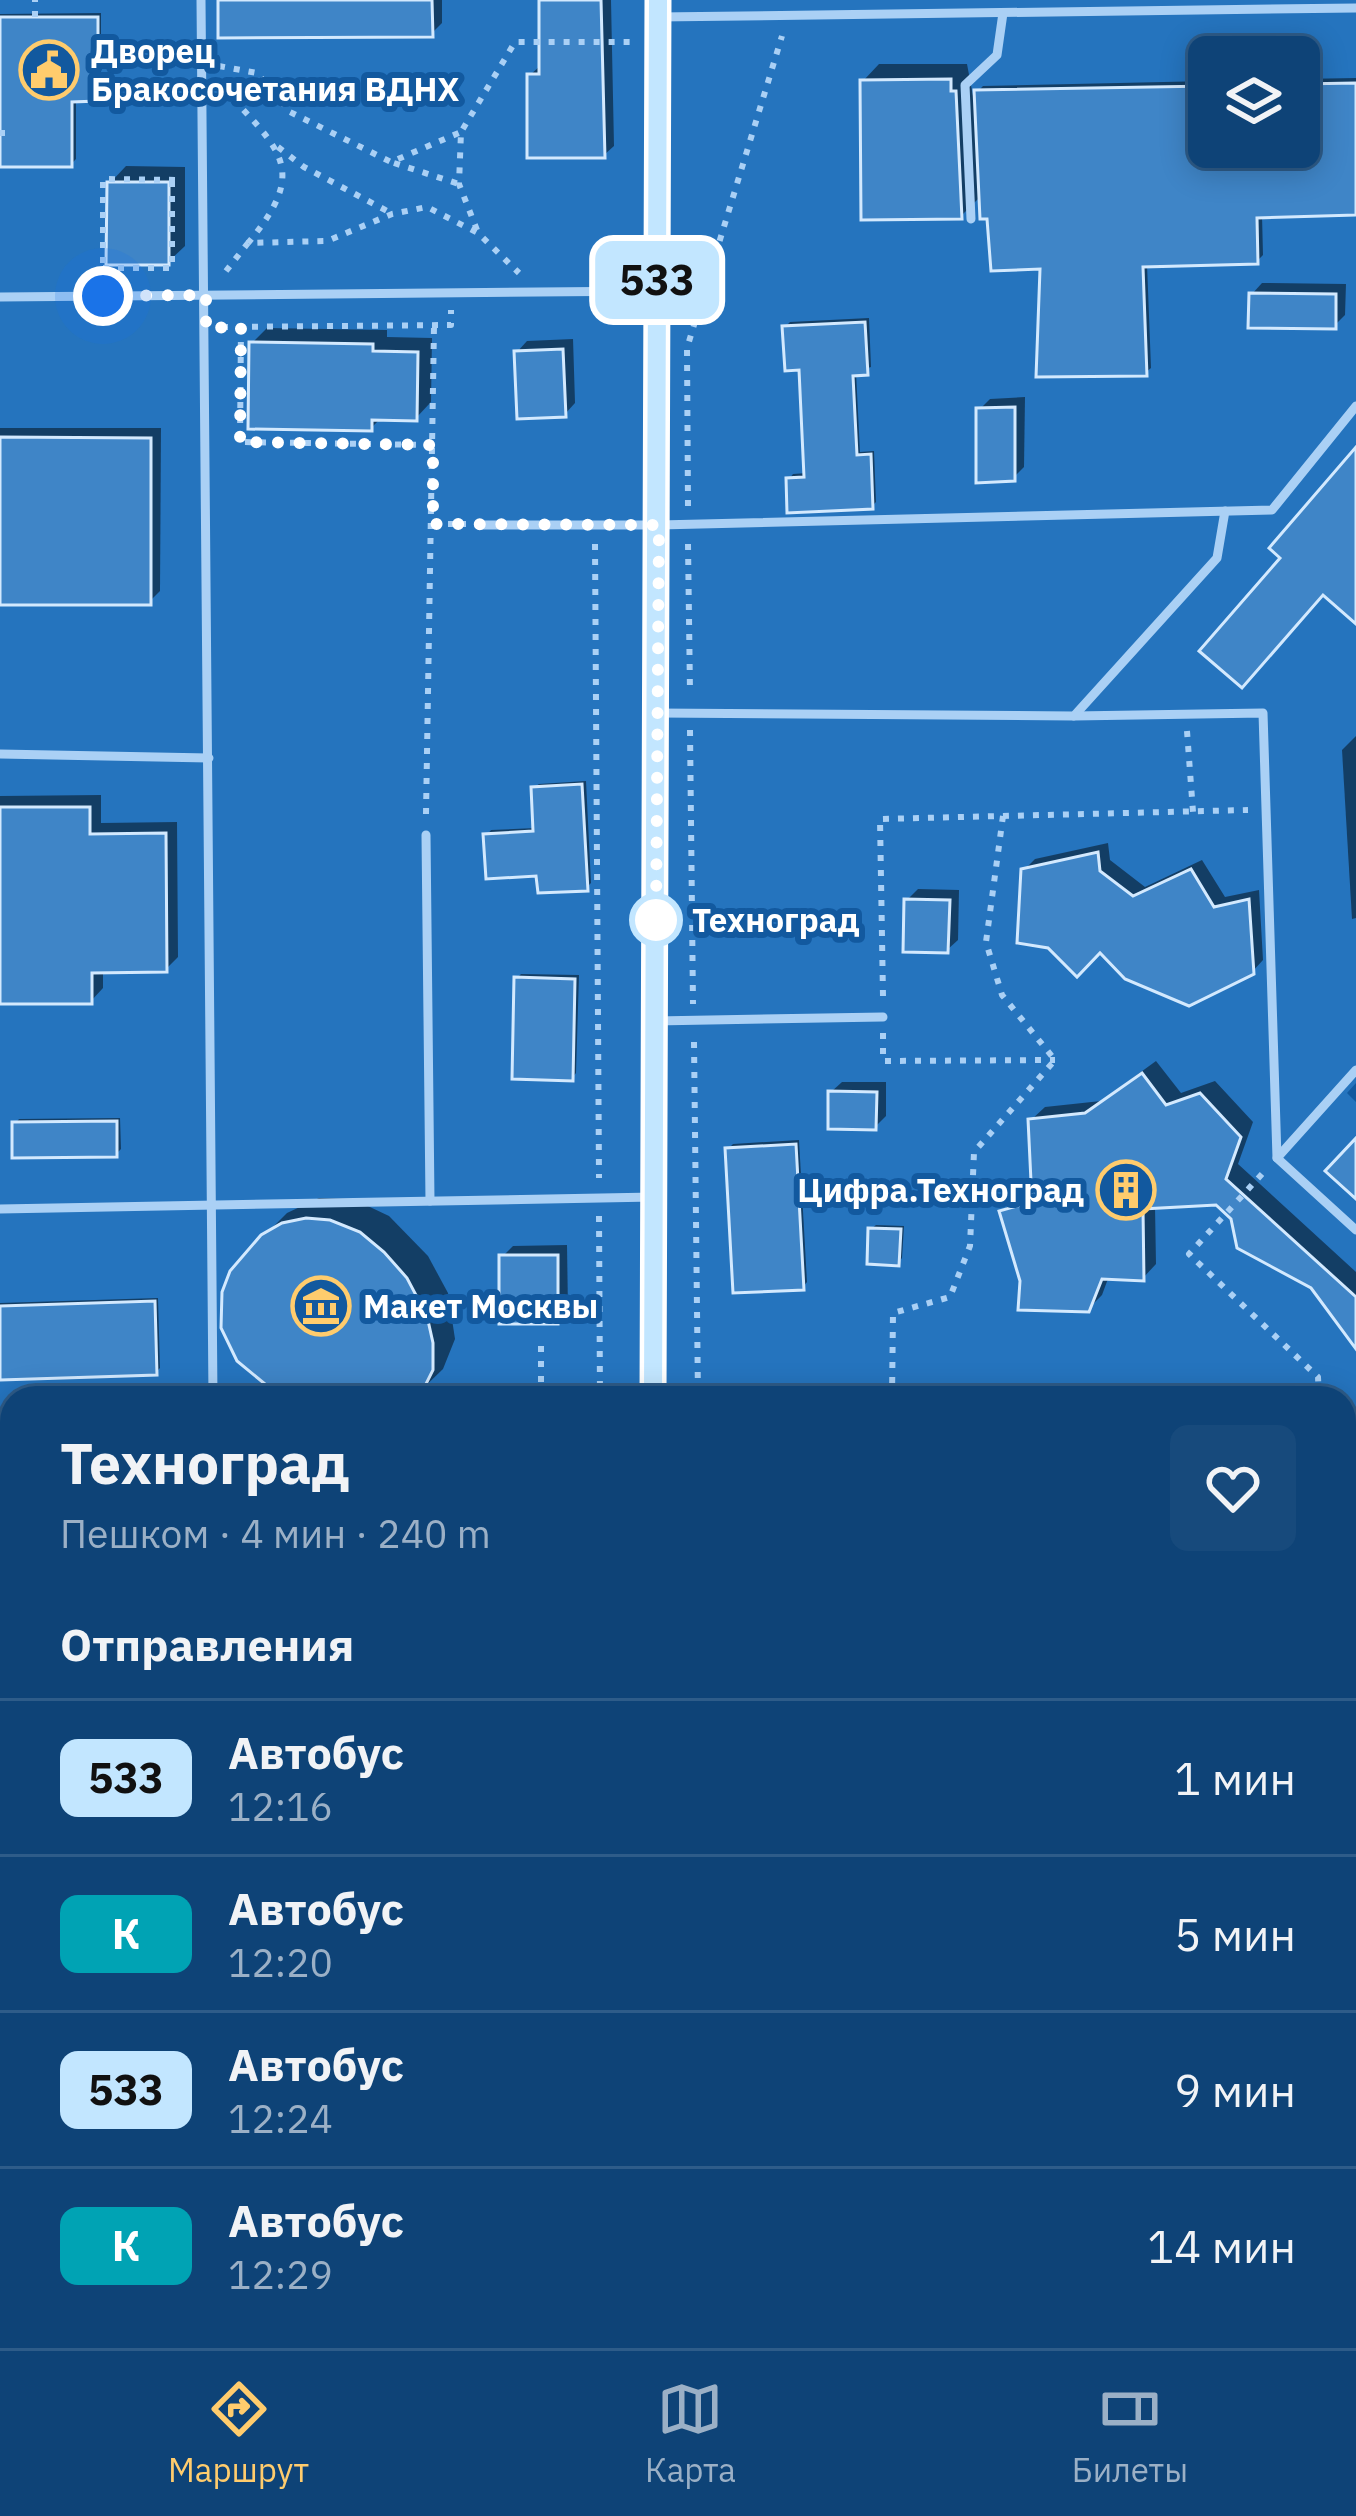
<!DOCTYPE html>
<html lang="ru">
<head>
<meta charset="utf-8">
<style>
	body { margin:0; font-family:"IBM Plex Sans",sans-serif; background:#174a7c; color:#f1f3f6; height:100vh; display:flex; flex-direction:column; font-size:45px; white-space:nowrap }
	* { box-sizing:border-box; margin:0 }
	p { font-size:39px; color:#9bb0c6 }
	.icon { flex:none; width:66px; height:66px; fill:none; stroke:currentColor; stroke-width:2; stroke-linecap:round; stroke-linejoin:round }
	.map { position:relative; flex:1; overflow:hidden }
	.sheet { position:absolute; left:0px; top:1386px; width:1356px; height:963px; display:flex; flex-direction:column; background:#0e4377; border-radius:36px 36px 0 0; box-shadow:0 6px 30px #0003,0 0 0 3px #2e5c89 }
	.sheet>* { flex:none }
	.badge { padding:0 24px; border-radius:18px; font-size:42px; line-height:78px }
	.tools { position:absolute; left:1188px; top:36px; display:grid; gap:24px }
	.tools a { display:grid; place-items:center; width:132px; height:132px; border-radius:18px; background:#0e4377; box-shadow:0 6px 30px #0003,0 0 0 3px #2e5c89; font-size:60px }
	.you { position:absolute; width:60px; height:60px; margin:-30px; border:9px solid #fff; border-radius:50%; background:#1a73e8; box-shadow:0 0 0 18px #1a73e833 }
	.map>.badge { position:absolute; translate:-50% -50%; box-shadow:0 0 0 6px #fff }
	h2 { padding:0 60px; font-size:45px; line-height:108px }
	.round { display:grid; place-items:center; flex:none; width:126px; height:126px; border-radius:18px; background:#174a7c }
	.headline { display:flex; align-items:center; justify-content:space-between; height:204px; padding:0 60px }
	h1 { font-size:57px; font-weight:800; line-height:90px }
	ul { padding:0; list-style:none }
	li { display:flex; align-items:center; gap:36px; height:156px; padding:0 60px; border-top:3px solid #2e5c89 }
	li div { flex:1 }
	li b { display:block; font-size:45px }
	li em { font-style:normal }
	li .badge { min-width:132px; font-weight:700; text-align:center }
	.dock { display:flex; justify-content:space-around; align-items:center; height:168px; border-top:3px solid #2e5c89; background:#0e4377; font-size:33px; color:#9bb0c6 }
	.dock a { display:grid; justify-items:center; gap:6px }
	.dock .on { color:#ffcc6d }
	.map>svg:first-child { display:block }
	.green { fill:#2574be; fill-rule:evenodd }
	.shadow { fill:#0007 }
	.building { fill:#3f85c7; stroke:#d3e9fe; stroke-width:3 }
	.lines { fill:none; stroke-linecap:round; stroke-linejoin:round }
	.path { stroke:#aad0f5; stroke-width:6; stroke-dasharray:6 9; stroke-linecap:butt }
	.service { stroke:#aad0f5; stroke-width:9 }
	.minor { stroke:#aad0f5; stroke-width:12 }
	.line-casing { stroke:#fff; stroke-width:27 }
	.line { stroke:#c2e6ff; stroke-width:18 }
	.walk { stroke:#fff; stroke-width:12; stroke-dasharray:0 21.6 }
	.stop-dot { fill:#fff; stroke:#c2e6ff; stroke-width:6 }
	.labels { text-anchor:middle; stroke-width:12; stroke-linejoin:round; paint-order:stroke }
	.poi-label { font-size:33px; font-weight:bold; fill:#fff; stroke:#12599f; text-anchor:start }
	.stop-label { font-size:33px; font-weight:bold; fill:#fff; stroke:#12599f; text-anchor:start }
</style>
</head>
<body>
<div class="map">
<svg width="1356" height="2348" viewBox="0 0 1356 2348">
	<rect width="100%" height="100%" fill="#12599f"/>
	<g class="green">
		<path d="M 0,0 L 1356,0 L 1356,1083 L 1347,1093 L 1356,1102 L 1356,2089 L 1346,2100 L 1351,2103 L 1355,2120 L 1344,2131 L 1344,1398 L 12,1398 L 12,2337 L 1160,2337 L 1164,2348 L 0,2348 ZM 1209,57 L 1299,57 L 1299,147 L 1209,147 Z"/>
		<polygon points="1356,2242 1356,2329 1345,2343 1346,2348 1173,2348 1197,2345 1210,2337 1344,2337 1344,2253"/>
	</g>
	<g class="shadow">
		<polygon points="221,0 442,0 442,23 431,34"/>
		<polygon points="542,0 611,0 614,146 604,155 530,75 540,66"/>
		<polygon points="101,13 101,94 97,98 76,99 76,159 71,164 0,164 0,14"/>
		<polygon points="879,64 967,64 973,96 983,86 1209,81 1209,147 1299,147 1299,79 1356,78 1356,212 1262,215 1263,255 1257,261 1147,264 1151,368 1145,373 990,216 982,195 961,216 863,81"/>
		<polygon points="126,166 185,167 185,246 168,262 110,183"/>
		<polygon points="1262,283 1346,284 1345,315 1334,326 1252,294"/>
		<polygon points="869,318 871,367 856,372 860,452 874,451 876,502 872,506 789,479 793,474 807,473 802,367 785,327 790,322"/>
		<polygon points="267,328 387,330 387,337 432,338 431,402 416,418 382,417 371,428 252,343"/>
		<polygon points="573,339 575,403 565,414 517,352 527,341"/>
		<polygon points="1025,397 1024,467 1013,478 979,410 990,399"/>
		<polygon points="0,428 161,428 160,591 149,602 0,602"/>
		<polygon points="1356,736 1356,918 1352,919 1342,750"/>
		<polygon points="586,781 591,883 586,888 539,873 487,835 491,830 536,828 534,788 539,784"/>
		<polygon points="101,795 101,823 177,822 178,957 166,969 103,970 103,988 91,1001 0,1001 0,796"/>
		<polygon points="1108,843 1110,860 1145,887 1202,860 1225,897 1259,890 1263,960 1252,972 1024,870 1035,859"/>
		<polygon points="918,889 959,890 958,940 947,950 907,900"/>
		<polygon points="521,974 579,975 576,1073 572,1078 517,978"/>
		<polygon points="1156,1061 1181,1093 1215,1081 1253,1122 1238,1164 1356,1272 1356,1344 1313,1285 1217,1202 1155,1206 1156,1264 1143,1278 1109,1276 1102,1295 1088,1309 1023,1280 1002,1212 1016,1198 1035,1193 1031,1120 1045,1107 1101,1101"/>
		<polygon points="842,1082 886,1082 886,1116 875,1127 831,1092"/>
		<polygon points="120,1118 121,1149 116,1154 15,1124 19,1119"/>
		<polygon points="799,1140 807,1282 803,1287 728,1149 733,1144"/>
		<polygon points="319,1198 353,1199 389,1216 428,1256 448,1293 455,1339 443,1369 413,1398 294,1398 240,1260 287,1213"/>
		<polygon points="876,1225 904,1226 902,1258 898,1263 871,1229"/>
		<polygon points="567,1245 568,1310 557,1321 502,1257 513,1246"/>
		<polygon points="158,1298 160,1368 156,1372 0,1377 0,1303"/>
		<polygon points="976,1395 977,1398 940,1398 942,1396"/>
		<polygon points="1074,1395 1119,1396 1119,1398 1071,1398"/>
		<polygon points="1356,1843 1356,1895 1344,1909 1344,1852"/>
		<polygon points="0,1898 12,1898 12,1930 7,1935 0,1935"/>
		<polygon points="1356,1985 1356,2025 1344,2015 1344,1999"/>
		<polygon points="0,2002 8,2002 12,2071 0,2070"/>
		<polygon points="12,2157 12,2193 7,2194 7,2221 0,2225 0,2158"/>
		<polygon points="0,2320 12,2322 12,2337 117,2337 121,2348 0,2348"/>
	</g>
	<g class="building">
		<polygon points="218,0 432,0 433,37 218,38"/>
		<polygon points="539,0 601,0 605,158 527,158 527,74 539,74"/>
		<polygon points="0,17 98,17 98,101 72,102 72,167 0,167"/>
		<polygon points="951,79 951,91 956,91 962,219 861,220 860,80"/>
		<polygon points="1356,83 1356,215 1257,218 1258,264 1143,267 1147,376 1036,377 1040,269 991,271 987,219 980,219 974,90 1209,86 1209,147 1299,147 1299,84"/>
		<polygon points="107,182 169,182 169,265 106,265"/>
		<polygon points="1249,293 1336,294 1336,329 1248,328"/>
		<polygon points="865,322 868,375 853,376 857,455 871,454 873,509 787,513 786,478 804,477 799,370 785,371 782,326"/>
		<polygon points="249,342 373,344 373,351 418,352 417,421 372,420 372,431 248,429"/>
		<polygon points="563,349 566,417 517,419 514,351"/>
		<polygon points="1015,407 1015,481 976,483 976,408"/>
		<polygon points="0,437 151,438 151,605 0,605"/>
		<polygon points="1356,447 1356,624 1323,595 1242,688 1199,651 1280,558 1269,548"/>
		<polygon points="582,784 588,891 538,893 536,876 486,879 483,834 533,831 531,787"/>
		<polygon points="0,807 90,807 90,834 166,833 167,972 92,973 92,1004 0,1004"/>
		<polygon points="1098,852 1100,871 1133,896 1191,869 1214,907 1249,899 1254,974 1189,1006 1125,979 1100,953 1077,977 1048,948 1017,943 1021,869"/>
		<polygon points="904,899 950,900 948,953 903,952"/>
		<polygon points="514,977 575,979 573,1081 512,1079"/>
		<polygon points="1142,1073 1166,1105 1200,1093 1241,1137 1226,1179 1356,1297 1356,1349 1311,1288 1237,1248 1231,1219 1216,1205 1143,1209 1144,1281 1102,1279 1089,1312 1018,1310 1020,1281 999,1211 1032,1202 1028,1119 1085,1113"/>
		<polygon points="828,1091 877,1092 876,1130 828,1129"/>
		<polygon points="117,1121 117,1157 12,1158 12,1122"/>
		<polygon points="1356,1138 1356,1199 1325,1171"/>
		<polygon points="796,1144 804,1290 733,1293 725,1148"/>
		<polygon points="306,1218 330,1220 360,1232 384,1252 407,1278 427,1316 433,1343 433,1370 419,1398 282,1398 237,1361 221,1328 222,1292 230,1271 261,1235 282,1223"/>
		<polygon points="868,1228 901,1229 899,1266 867,1264"/>
		<rect x="499" y="1255" width="59" height="69"/>
		<polygon points="155,1301 157,1375 0,1380 0,1306"/>
	</g>
	<g class="lines">
		<g class="path">
			<polyline points="35,17 35,0"/>
			<polyline points="219,66 257,73 290,112 391,162 461,132"/>
			<path d="M 223,88 C 280,150 310,169 248,243"/>
			<polyline points="0,133 5,133"/>
			<polyline points="278,147 304,167 391,213"/>
			<polyline points="394,163 459,184"/>
			<polyline points="477,230 459,184 461,132 515,42 633,42"/>
			<polyline points="103,268 172,268 172,179"/>
			<polyline points="226,271 248,243 327,241 392,214 427,207 478,233 519,273"/>
			<polyline points="103,278 103,179 183,180"/>
			<polyline points="222,327 451,325 451,310"/>
			<polyline points="241,327 240,442 433,445"/>
			<polyline points="688,506 687,348 782,36"/>
			<polyline points="433,524 466,524"/>
			<polyline points="595,544 599,1178"/>
			<polyline points="688,544 690,692"/>
			<polyline points="690,730 693,1004"/>
			<polyline points="1187,731 1193,812"/>
			<polyline points="426,814 434,326"/>
			<polyline points="1003,816 986,942 1002,995 1055,1060"/>
			<polyline points="883,996 880,819 1248,810"/>
			<polyline points="883,1033 883,1061 1055,1060"/>
			<polyline points="694,1042 698,1398"/>
			<polyline points="1262,1174 1189,1254 1318,1377 1319,1398"/>
			<polyline points="599,1216 600,1398"/>
			<polyline points="541,1346 541,1398"/>
			<polyline points="892,1398 893,1313 950,1297 970,1246 974,1152 1055,1060"/>
			<polyline points="1344,1616 1356,1616"/>
			<polyline points="0,2270 12,2270"/>
			<polyline points="726,2348 739,2337"/>
		</g>
		<g class="service">
			<polyline points="201,0 213,1398"/>
			<polyline points="658,17 1356,8"/>
			<polyline points="971,219 965,85 997,55 1003,13"/>
			<polyline points="0,297 657,291"/>
			<polyline points="481,525 659,525 1272,510 1356,406"/>
			<polyline points="657,713 1074,716 1217,558 1225,511"/>
			<polyline points="1074,716 1263,713 1277,1158 1356,1230"/>
			<polyline points="0,754 209,758"/>
			<polyline points="426,835 430,1201"/>
			<polyline points="655,1021 883,1017"/>
			<polyline points="1277,1158 1356,1070"/>
			<polyline points="0,1209 654,1197"/>
			<polyline points="0,1499 12,1499"/>
			<polyline points="0,1746 12,1746"/>
			<polyline points="1344,1942 1356,1928"/>
			<polyline points="1344,2072 1356,2083"/>
			<polyline points="164,2337 174,2348"/>
			<polyline points="292,2348 292,2337"/>
			<polyline points="1012,2348 1026,2337"/>
		</g>
		<g class="minor">
			<polyline points="653,1398 658,0"/>
			<polyline points="650,2348 650,2337"/>
		</g>
	</g>
	<g class="lines">
		<g class="line-casing">
			<polyline id="line" points="653,1398 658,0"/>
		</g>
		<use href="#line" class="line"/>
		<polyline class="walk" points="103,296 206,295 206,328 241,327 240,442 433,445 433,524 659,525 656,920"/>
	</g>
	<defs>
		<g id="civic-ring" transform="scale(3)"><circle r="9.5" fill="#12599f" stroke="#ffcc6d" stroke-width="1.5"/><path d="M-.6-6.5H3V-4.5H.6V-3L4-1V1h2V6H-6V1h2V-1L-.6-3ZM-1.2 2.5V6h2.4V2.5Z" fill="#ffcc6d"/></g>
		<g id="building-ring" transform="scale(3)"><circle r="9.5" fill="#12599f" stroke="#ffcc6d" stroke-width="1.5"/><path d="M-4-6H4V6H1V3H-1V6H-4ZM-2.5-4.3h1.7v1.8h-1.7ZM.8-4.3h1.7v1.8H.8ZM-2.5-1h1.7V.8h-1.7ZM.8-1h1.7V.8H.8Z" fill="#ffcc6d"/></g>
		<g id="museum-ring" transform="scale(3)"><circle r="9.5" fill="#12599f" stroke="#ffcc6d" stroke-width="1.5"/><path d="M0-6L6-3V-2H-6V-3ZM-5-1h2V3h-2ZM-1-1h2V3h-2ZM3-1h2V3H3ZM-6 4H6V6H-6Z" fill="#ffcc6d"/></g>
	</defs>
	<g fill-rule="evenodd">
		<use href="#civic-ring" x="49" y="70"/>
		<use href="#building-ring" x="1126" y="1190"/>
		<use href="#museum-ring" x="321" y="1306"/>
	</g>
	<circle class="stop-dot" cx="656" cy="920" r="24"/>
	<g class="labels">
		<g class="poi-label">
			<text x="91" y="63">Дворец<tspan x="91" dy="38">Бракосочетания ВДНХ</tspan></text>
			<text x="1084" y="1202" text-anchor="end">Цифра.Техноград</text>
			<text x="363" y="1318">Макет Москвы</text>
		</g>
		<g class="stop-label">
			<text x="692" y="932">Техноград</text>
		</g>
	</g>
</svg>
<div class="tools">
<a><svg class="icon" aria-label="layers" viewBox="0 0 24 24"><path d="M12 4l9 5-9 5-9-5zM3 14l9 5 9-5"/></svg></a>
</div>
<div class="you" style="left:103px;top:296px"></div>
<b class="badge" style="left:657px;top:280px;background:#c2e6ff;color:#111">533</b>
<section class="sheet">
<div class="headline"><div><h1>Техноград</h1><p>Пешком · 4 мин · 240 m</p></div><a class="round"><svg class="icon" aria-label="heart" viewBox="0 0 24 24"><path d="M12 20l-8-8c-3-5 5-10 8-4 3-6 11-1 8 4z"/></svg></a></div>
<h2>Отправления</h2>
<ul>
<li><span class="badge" style="background:#c2e6ff;color:#111">533</span><div><b>Автобус</b><p>12:16</p></div><em>1 мин</em></li>
<li><span class="badge" style="background:#00a3b4;color:#fff">К</span><div><b>Автобус</b><p>12:20</p></div><em>5 мин</em></li>
<li><span class="badge" style="background:#c2e6ff;color:#111">533</span><div><b>Автобус</b><p>12:24</p></div><em>9 мин</em></li>
<li><span class="badge" style="background:#00a3b4;color:#fff">К</span><div><b>Автобус</b><p>12:29</p></div><em>14 мин</em></li>
</ul>
</section>
</div>
<nav class="dock">
<a class="on"><svg class="icon" aria-label="directions" viewBox="0 0 24 24"><path d="M12 3l9 9-9 9-9-9zM9 14v-3h6M13 9l2 2-2 2"/></svg>Маршрут</a>
<a><svg class="icon" aria-label="map" viewBox="0 0 24 24"><path d="M3 6l6-2 6 2 6-2v14l-6 2-6-2-6 2zM9 4v14M15 6v14"/></svg>Карта</a>
<a><svg class="icon" aria-label="tickets" viewBox="0 0 24 24"><path d="M3 7h18v10H3zM15 7v10"/></svg>Билеты</a>
</nav>
</body>
</html>
